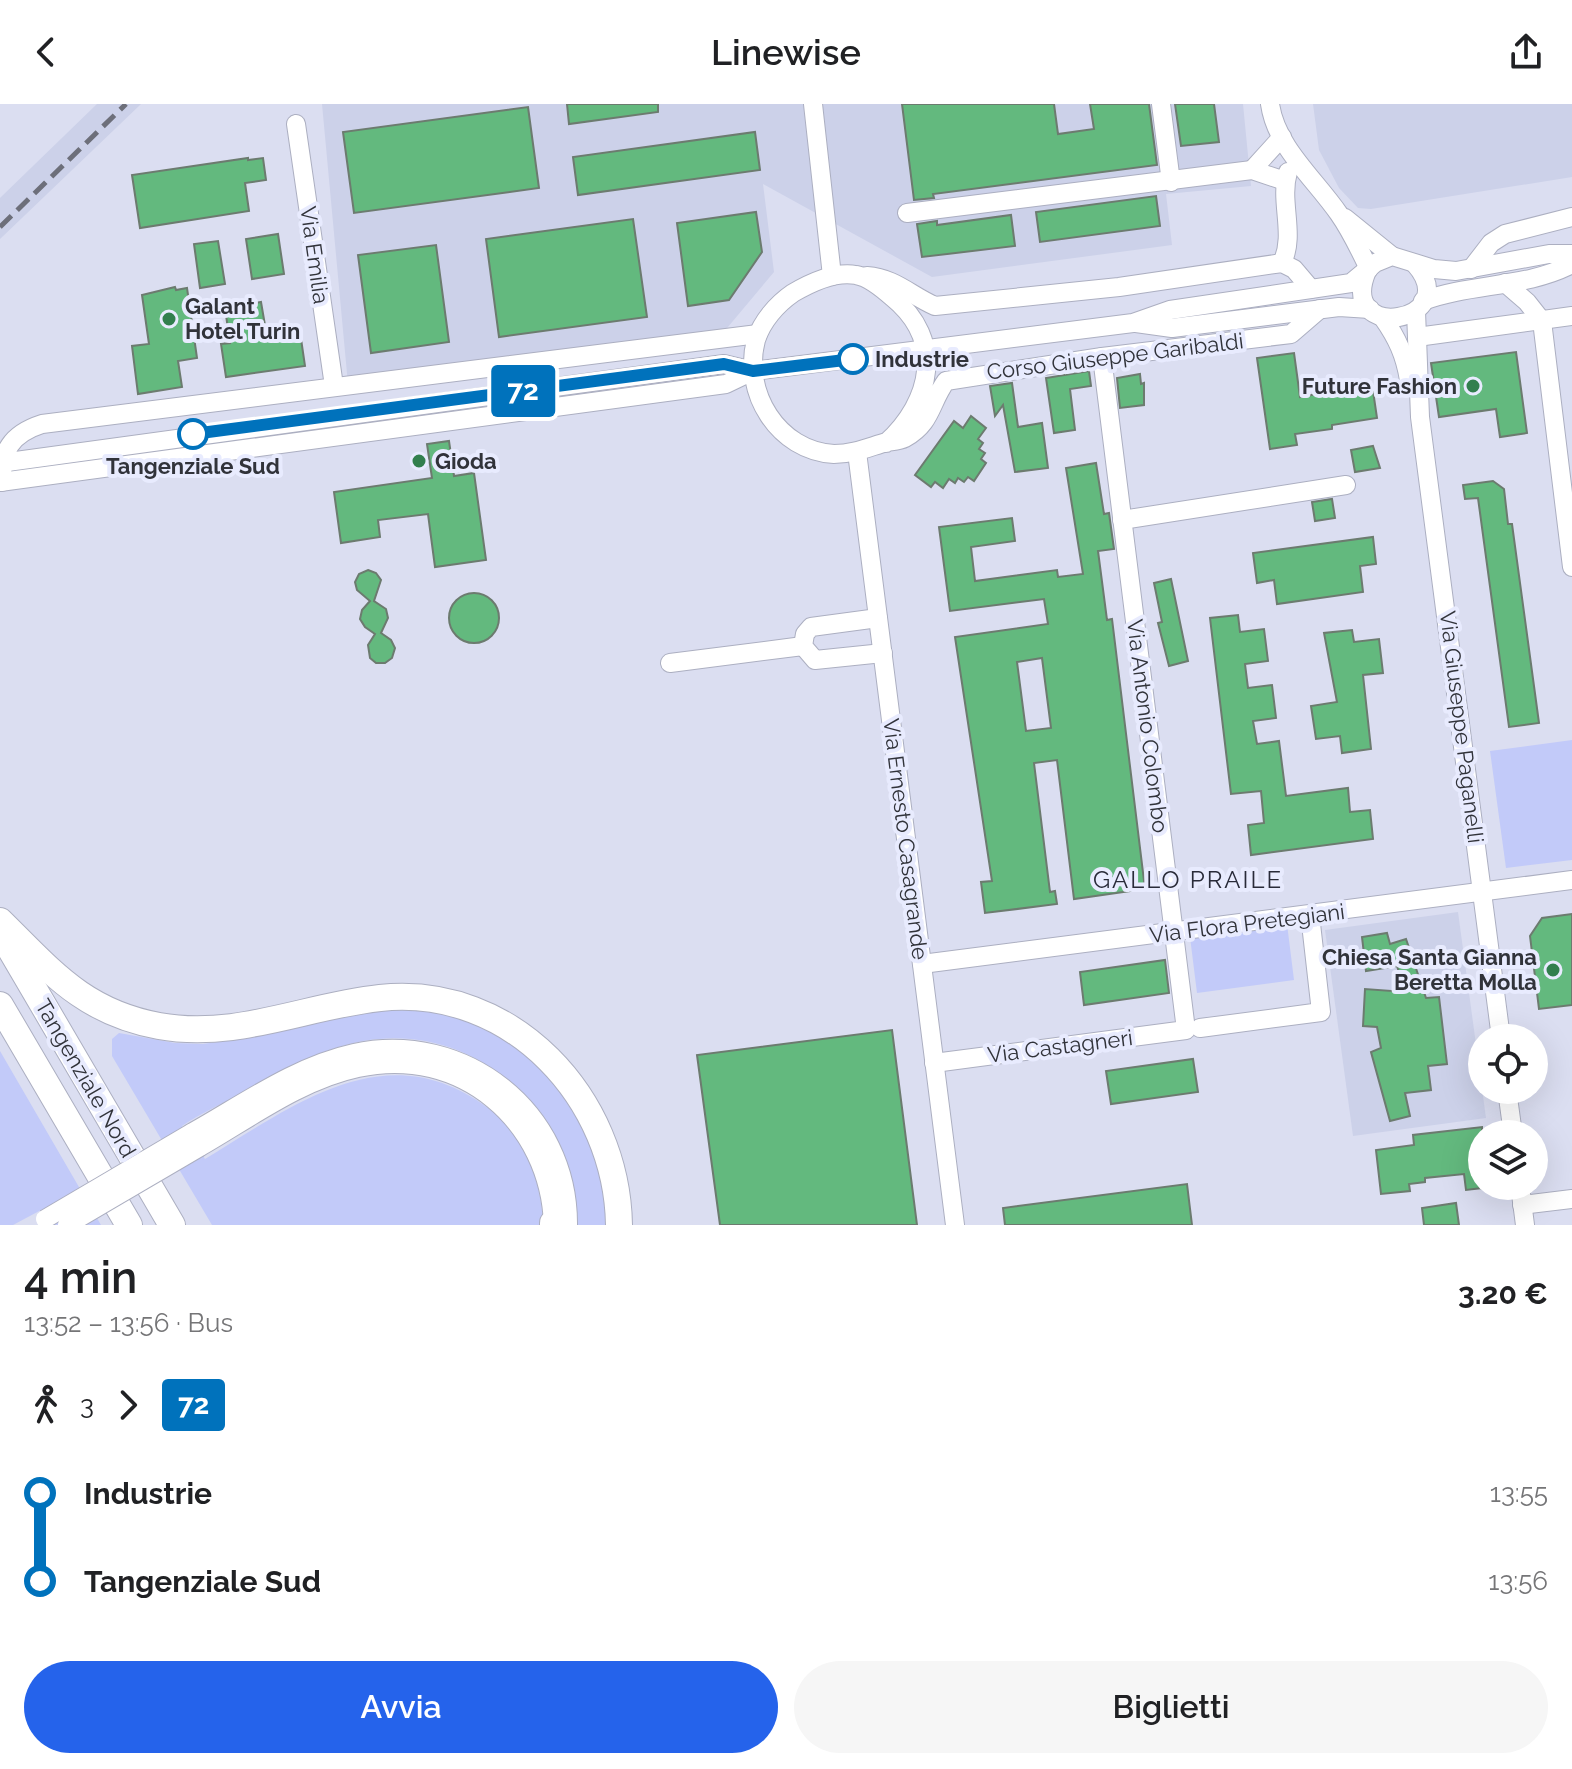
<!DOCTYPE html>
<html lang="it">
<head>
<meta charset="utf-8">
<style>
	body { margin:0; font-family:Raleway,sans-serif; background:#f6f6f6; color:#202124; height:100vh; display:flex; flex-direction:column; font-size:30px; white-space:nowrap }
	* { box-sizing:border-box; margin:0 }
	p { font-size:26px; color:#757577 }
	.icon { flex:none; width:44px; height:44px; fill:none; stroke:currentColor; stroke-width:2; stroke-linecap:round; stroke-linejoin:round }
	.map { position:relative; height:1121px; overflow:hidden }
	.panel { display:flex; flex-direction:column; background:#fff; flex:1 }
	.panel>* { flex:none }
	.badge { padding:0 16px; border-radius:6px; font-size:28px; line-height:52px }
	.buttons { position:absolute; left:1468px; top:920px; display:grid; gap:16px }
	.buttons a { display:grid; place-items:center; width:80px; height:80px; border-radius:50%; background:#fff; box-shadow:0 8px 32px #0002; font-size:40px }
	.map>.badge { position:absolute; translate:-50% -50%; box-shadow:0 0 0 4px #fff }
	.legs { display:flex; align-items:center; gap:12px; height:88px; padding:0 24px; font-size:26px }
	.legs p { margin-inline-start:auto }
	.overview { display:flex; align-items:center; justify-content:space-between; height:136px; padding:0 24px }
	h1 { font-size:44px; font-weight:600; line-height:60px }
	.action { display:flex; gap:16px; margin-top:auto; padding:16px 24px }
	.action a { flex:1; height:92px; border-radius:48px; background:#2563eb; color:#fff; font-size:32px; font-weight:600; line-height:92px; text-align:center }
	.action a+a { background:#f6f6f6; color:#202124 }
	ul { padding:0 24px; list-style:none }
	li { display:flex; align-items:center; gap:28px; height:88px; font-size:30px }
	li i { display:grid; place-items:center; width:12px; height:100%; margin:0 10px; background:currentColor }
	li i::after { content:''; width:20px; height:20px; margin:-10px; border:6px solid; border-radius:50%; background:#fff }
	li p { margin-inline-start:auto }
	li:first-child i { background:linear-gradient(#0000 50%,currentColor 0) }
	li:last-child i { background:linear-gradient(currentColor 50%,#0000 0) }
	header { display:flex; justify-content:space-between; align-items:center; height:104px; padding:0 24px; background:#fff; font-size:36px; font-weight:600 }
	.map>svg:first-child { display:block }
	.built { fill:#ccd1e9 }
	.green { fill:#c2caf9 }
	.building { fill:#63b97e; stroke:#6c7b6f; stroke-width:2; fill-rule:evenodd }
	.lines { fill:none; stroke-linecap:round; stroke-linejoin:round }
	.minor-casing { stroke:#acafc1; stroke-width:20 }
	.highway-casing { stroke:#acafc1; stroke-width:28 }
	.minor { stroke:#fff; stroke-width:18 }
	.highway { stroke:#fff; stroke-width:26 }
	.rail { stroke:#6d6f7a; stroke-width:5; stroke-dasharray:16 8; stroke-linecap:butt }
	.minor-bridge-casing { stroke:#acafc1; stroke-width:20; stroke-linecap:butt }
	.minor-bridge { stroke:#fff; stroke-width:18 }
	.line-1-casing { stroke:#fff; stroke-width:18 }
	.line-1 { stroke:#0072bc; stroke-width:12 }
	.poi-dot { fill:#327f4e; stroke:#e8ebfe; stroke-width:3 }
	.stop-1-dot { fill:#fff; stroke:#0072bc; stroke-width:4 }
	.labels { text-anchor:middle; stroke-width:8; stroke-linejoin:round; paint-order:stroke }
	.street-label { font-size:22px; fill:#31333a; stroke:#e8ebfe }
	.poi-label { font-size:22px; font-weight:bold; fill:#31333a; stroke:#e8ebfe; text-anchor:start }
	.stop-label { font-size:22px; font-weight:bold; fill:#31333a; stroke:#e8ebfe; text-anchor:start }
	.neighbourhood-label { font-size:24px; letter-spacing:2px; fill:#292b39; stroke:#e8ebfe }
</style>
</head>
<body>
<header><svg class="icon" aria-label="back" viewBox="0 0 24 24"><path d="M15 5l-7 7 7 7"/></svg>Linewise<svg class="icon" aria-label="share" viewBox="0 0 24 24"><path d="M12 15V3M7 8l5-5 5 5M5 13v7h14v-7"/></svg></header>
<div class="map">
<svg width="1572" height="1121" viewBox="0 0 1572 1121">
	<rect width="100%" height="100%" fill="#dbdef1"/>
	<g class="built">
		<polygon points="97,0 141,0 0,135 0,94"/>
		<polygon points="322,0 1243,0 1251,82 1166,90 1172,141 932,173 763,80 774,168 717,236 348,280"/>
		<polygon points="1313,0 1572,0 1572,73 1371,105 1358,104 1339,84 1319,46"/>
		<polygon points="1458,808 1486,1014 1353,1032 1325,826"/>
	</g>
	<g class="green">
		<polygon points="1572,636 1572,756 1506,764 1490,647"/>
		<polygon points="1287,820 1294,876 1197,889 1190,833"/>
		<path d="M 410,903 L 479,917 L 542,956 L 598,1043 L 610,1121 L 578,1121 C 573,1010 478,917 363,937 C 319,945 279,969 241,990 C 221,1000 200,1010 182,1022 L 205,1055 C 295,1001 386,928 488,1004 C 524,1031 542,1076 543,1121 L 212,1121 L 112,952 L 112,935 L 119,929 L 175,939 L 203,940 L 237,935 L 355,907 Z"/>
		<polygon points="0,947 101,1121 53,1121 43,1105 13,1121 0,1121"/>
	</g>
	<g class="building">
		<polygon points="567,0 658,0 658,8 569,20"/>
		<polygon points="902,0 1054,0 1058,30 1094,25 1090,0 1149,0 1157,61 933,90 934,94 914,96"/>
		<polygon points="1175,0 1214,0 1219,38 1181,42"/>
		<polygon points="528,3 539,84 354,109 343,28"/>
		<polygon points="755,28 760,66 578,91 573,53"/>
		<polygon points="248,54 248,56 263,54 266,76 245,79 249,107 140,124 132,71"/>
		<polygon points="1156,92 1160,122 1040,138 1036,108"/>
		<polygon points="756,108 762,148 729,196 688,202 677,119"/>
		<polygon points="1011,111 1015,142 922,153 917,120 937,117 937,121"/>
		<polygon points="633,115 647,213 499,233 486,135"/>
		<polygon points="278,130 284,170 252,175 246,135"/>
		<polygon points="218,137 225,180 200,184 194,140"/>
		<polygon points="436,141 449,238 371,249 358,151"/>
		<polygon points="175,183 176,186 187,184 197,254 178,257 182,283 138,290 132,242 149,240 142,191"/>
		<polygon points="261,198 267,233 300,228 305,262 226,273 221,240 230,239 225,204"/>
		<polygon points="1516,248 1527,329 1500,333 1496,305 1439,313 1431,259"/>
		<polygon points="1294,249 1300,293 1372,280 1377,314 1332,321 1332,325 1295,330 1297,341 1270,345 1257,254"/>
		<polygon points="1089,267 1091,282 1070,285 1075,326 1054,329 1046,274"/>
		<polygon points="1140,270 1141,280 1144,279 1144,301 1120,304 1117,274"/>
		<polygon points="1012,279 1018,323 1042,319 1048,364 1015,368 1003,301 995,312 990,282"/>
		<polygon points="971,312 986,324 978,335 983,339 979,345 985,349 981,355 986,359 974,377 968,373 964,378 958,374 955,379 949,375 943,384 935,378 931,383 915,371 954,317 963,324"/>
		<polygon points="449,337 454,372 474,369 486,456 435,463 428,410 378,416 380,433 341,439 334,388 432,374 427,340"/>
		<polygon points="1373,342 1380,364 1355,368 1351,346"/>
		<path d="M 1096,359 L 1104,410 L 1109,409 L 1114,445 L 1098,447 L 1107,516 L 1112,515 L 1145,785 L 1074,795 L 1057,656 L 1034,659 L 1050,788 L 1055,787 L 1057,800 L 985,809 L 981,778 L 992,777 L 955,533 L 1048,520 L 1044,495 L 950,507 L 939,423 L 1012,414 L 1015,437 L 971,443 L 975,477 L 1057,466 L 1058,473 L 1083,470 L 1066,364 ZM 1042,554 L 1051,624 L 1026,627 L 1017,558 Z"/>
		<polygon points="1493,377 1504,385 1508,420 1512,420 1539,619 1509,623 1478,394 1465,395 1463,381"/>
		<polygon points="1332,395 1335,414 1315,417 1312,398"/>
		<polygon points="1373,433 1376,460 1360,462 1363,488 1277,500 1274,476 1257,479 1253,449"/>
		<polygon points="368,466 376,469 381,476 374,497 386,505 388,514 381,529 391,536 395,544 392,554 385,559 376,559 370,554 368,541 375,530 365,523 360,515 362,506 370,497 357,486 355,478 359,470"/>
		<polygon points="1171,475 1188,557 1169,562 1158,519 1162,518 1154,479"/>
		<circle cx="474" cy="514" r="25"/>
		<polygon points="1238,511 1240,528 1264,525 1268,557 1245,560 1248,584 1272,581 1276,614 1253,617 1257,640 1279,637 1286,692 1348,684 1350,708 1370,706 1373,735 1251,751 1248,721 1264,719 1261,687 1231,690 1210,514"/>
		<polygon points="1352,526 1354,538 1379,535 1383,569 1363,571 1371,645 1342,649 1340,632 1316,635 1311,602 1337,598 1324,529"/>
		<polygon points="1572,810 1572,901 1539,905 1530,832 1542,814"/>
		<polygon points="1387,829 1390,840 1406,835 1426,894 1439,893 1447,960 1428,962 1431,986 1405,989 1410,1012 1390,1017 1371,948 1381,944 1377,923 1363,922 1365,885 1405,888 1397,862 1366,867 1362,833"/>
		<polygon points="1165,856 1169,889 1084,901 1080,868"/>
		<polygon points="892,926 917,1121 720,1121 697,951"/>
		<polygon points="1193,955 1198,988 1111,1000 1106,967"/>
		<polygon points="1482,1023 1482,1084 1466,1086 1464,1070 1425,1074 1425,1078 1409,1080 1410,1087 1381,1090 1376,1046 1414,1041 1413,1031"/>
		<polygon points="1187,1080 1192,1121 1005,1121 1003,1104"/>
		<polygon points="1456,1099 1459,1121 1424,1121 1422,1104"/>
	</g>
	<g class="lines">
		<g class="minor-casing">
			<g id="minor">
				<polyline points="813,0 832,172"/>
				<polyline points="1161,0 1171,78"/>
				<path d="M 1270,0 C 1276,43 1315,75 1339,110 C 1351,127 1360,146 1369,165"/>
				<polyline points="296,20 334,282"/>
				<polyline points="1252,66 1282,33"/>
				<polyline points="907,109 1252,66 1285,77"/>
				<polyline points="1345,114 1392,152"/>
				<path d="M 1282,159 C 1296,130 1279,98 1288,68"/>
				<polyline points="1471,165 1491,139 1505,130 1572,113"/>
				<path d="M 1367,167 C 1336,240 1466,219 1415,160"/>
				<path d="M 867,172 C 895,174 910,191 935,202 L 1119,183 L 1282,159 L 1294,165 L 1311,185"/>
				<polyline points="1505,179 1527,198 1542,217 1572,463"/>
				<path d="M 1423,197 C 1471,179 1527,184 1572,160"/>
				<polyline points="1416,207 1420,313 1501,934"/>
				<path d="M 1383,214 C 1397,234 1405,251 1409,276"/>
				<polyline points="1136,219 1172,224 1339,203 1370,205"/>
				<polyline points="1417,233 1572,212"/>
				<path d="M 886,339 C 932,297 945,236 892,193 C 883,185 869,173 856,171 C 835,167 810,179 793,189 C 777,200 762,217 756,236 C 742,288 778,347 834,350 C 854,350 869,343 887,338 C 893,337 899,337 905,334 C 932,319 930,299 946,277 L 1102,253 L 1291,230 L 1320,205"/>
				<polyline points="857,348 955,1121"/>
				<polyline points="0,359 724,260 753,267"/>
				<polyline points="0,378 726,280 753,267 1133,219 1170,206 1351,179 1375,159 1392,152 1434,165 1456,167 1549,150 1572,150"/>
				<path d="M 2,378 C 1,347 11,330 42,320 L 758,230"/>
				<polyline points="1122,416 1346,381"/>
				<polyline points="878,514 811,523 805,530 803,542 815,556 883,549"/>
				<polyline points="670,559 803,542"/>
				<polyline points="922,860 1572,776"/>
				<polyline points="1200,924 1321,908 1310,811"/>
				<polyline points="934,959 1186,926 1102,253"/>
				<polyline points="1507,986 1513,1030"/>
				<path d="M 191,1029 C 243,1000 295,962 354,949 C 465,925 569,1008 568,1121"/>
				<path d="M 200,1043 C 249,1015 301,976 358,964 C 461,941 550,1018 553,1121"/>
				<polyline points="1520,1082 1525,1121"/>
				<polyline points="1522,1101 1572,1095"/>
			</g>
		</g>
		<g class="highway-casing">
			<g id="highway">
				<path d="M 0,817 C 51,867 83,908 159,922 C 236,936 305,902 380,894 C 513,880 617,995 619,1121"/>
				<polyline points="4,834 172,1121"/>
				<polyline points="0,901 129,1121"/>
				<polyline points="553,1121 553,1119"/>
			</g>
		</g>
		<use href="#minor" class="minor"/>
		<use href="#highway" class="highway"/>
		<polyline class="rail" points="0,123 126,0"/>
		<g class="minor-bridge-casing">
			<g id="minor-bridge">
				<polyline points="45,1115 191,1029"/>
				<polyline points="67,1121 200,1043"/>
			</g>
		</g>
		<use href="#minor-bridge" class="minor-bridge"/>
	</g>
	<g class="lines">
		<g class="line-1-casing">
			<polyline id="line-1" points="193,330 724,260 753,267 853,255"/>
		</g>
		<use href="#line-1" class="line-1"/>
	</g>
	<g class="poi-dot">
		<circle cx="169" cy="215" r="8"/>
		<circle cx="1473" cy="282" r="8"/>
		<circle cx="419" cy="357" r="8"/>
		<circle cx="1553" cy="866" r="8"/>
	</g>
	<g class="stop-1-dot">
		<circle cx="853" cy="255" r="14"/>
		<circle cx="193" cy="330" r="14"/>
	</g>
	<g class="labels">
		<g class="street-label">
			<text transform="translate(315 151) rotate(82)" y="8">Via Emilia</text>
			<text transform="translate(1115 252) rotate(-7)" y="8">Corso Giuseppe Garibaldi</text>
			<text transform="translate(1148 622) rotate(83)" y="8">Via Antonio Colombo</text>
			<text transform="translate(1462 623) rotate(83)" y="8">Via Giuseppe Paganelli</text>
			<text transform="translate(906 735) rotate(83)" y="8">Via Ernesto Casagrande</text>
			<text transform="translate(1247 819) rotate(-7)" y="8">Via Flora Pretegiani</text>
			<text transform="translate(1060 942) rotate(-7)" y="8">Via Castagneri</text>
			<text transform="translate(86 974) rotate(60)" y="8">Tangenziale Nord</text>
		</g>
		<g class="poi-label">
			<text x="185" y="210">Galant<tspan x="185" dy="25">Hotel Turin</tspan></text>
			<text x="1457" y="290" text-anchor="end">Future Fashion</text>
			<text x="435" y="365">Gioda</text>
			<text x="1537" y="861" text-anchor="end">Chiesa Santa Gianna<tspan x="1537" dy="25">Beretta Molla</tspan></text>
		</g>
		<g class="stop-label">
			<text x="875" y="263">Industrie</text>
			<text x="193" y="370" text-anchor="middle">Tangenziale Sud</text>
		</g>
		<g class="neighbourhood-label">
			<text x="1188" y="784">GALLO PRAILE</text>
		</g>
	</g>
</svg>
<div class="buttons">
<a><svg class="icon" aria-label="locate" viewBox="0 0 24 24"><circle cx="12" cy="12" r="6"/><path d="M12 2v4M12 18v4M2 12h4M18 12h4"/></svg></a>
<a><svg class="icon" aria-label="layers" viewBox="0 0 24 24"><path d="M12 4l9 5-9 5-9-5zM3 14l9 5 9-5"/></svg></a>
</div>
<b class="badge" style="left:523px;top:287px;background:#0072bc;color:#fff">72</b>
</div>
<section class="panel">
<div class="overview"><div><h1>4 min</h1><p>13:52 – 13:56 · Bus</p></div><b>3.20 €</b></div>
<div class="legs"><svg class="icon" aria-label="walk" viewBox="0 0 24 24"><circle cx="13" cy="4" r="2"/><path d="M13 8l-2 6 4 7M11 14l-3 7M7 12l3-4h3l4 4"/></svg>3<svg class="icon" aria-label="forward" viewBox="0 0 24 24"><path d="M9 5l7 7-7 7"/></svg><b class="badge" style="background:#0072bc;color:#fff">72</b></div>
<ul>
<li><i style="color:#0072bc"></i><b>Industrie</b><p>13:55</p></li>
<li><i style="color:#0072bc"></i><b>Tangenziale Sud</b><p>13:56</p></li>
</ul>
<div class="action"><a>Avvia</a><a>Biglietti</a></div>
</section>
</body>
</html>
